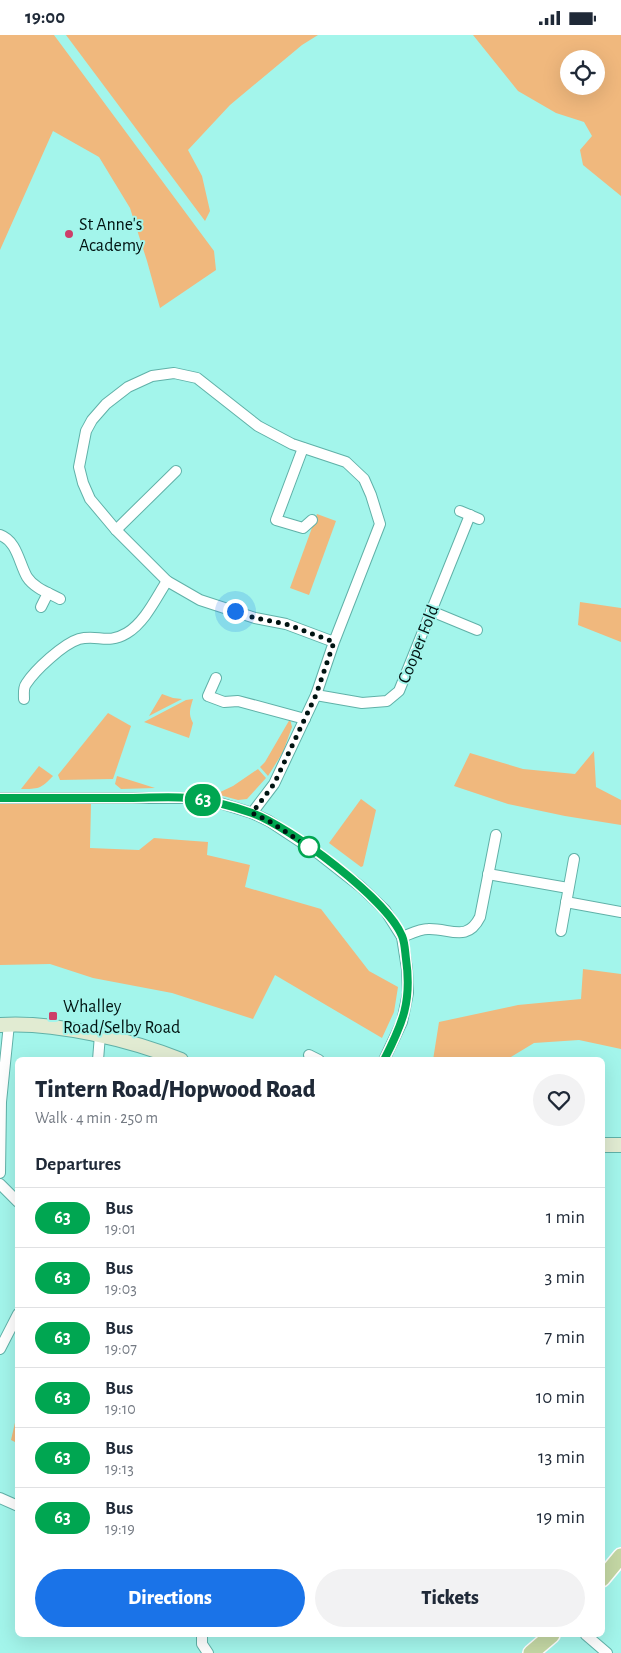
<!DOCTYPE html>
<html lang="en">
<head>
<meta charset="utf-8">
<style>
	body { margin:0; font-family:"Alegreya Sans",sans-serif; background:#f2f2f3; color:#1f2937; height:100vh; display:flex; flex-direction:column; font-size:19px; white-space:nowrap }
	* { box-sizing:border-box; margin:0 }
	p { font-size:16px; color:#747a83 }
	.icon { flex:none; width:28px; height:28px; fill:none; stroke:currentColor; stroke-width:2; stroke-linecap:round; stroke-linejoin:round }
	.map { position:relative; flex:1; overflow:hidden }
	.drawer { position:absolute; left:15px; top:1022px; width:590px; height:580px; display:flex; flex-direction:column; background:#fff; border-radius:8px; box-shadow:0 5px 20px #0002 }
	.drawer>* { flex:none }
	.badge { padding:0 10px; border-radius:16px; font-size:18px; line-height:32px }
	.buttons { position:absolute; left:560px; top:15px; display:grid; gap:10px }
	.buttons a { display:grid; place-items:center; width:45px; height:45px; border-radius:50%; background:#fff; box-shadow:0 5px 20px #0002; font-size:25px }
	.you { position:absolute; width:25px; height:25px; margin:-12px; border:4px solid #fff; border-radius:50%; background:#1a73e8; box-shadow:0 0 0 8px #1a73e833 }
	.map>.badge { position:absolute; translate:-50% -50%; box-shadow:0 0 0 2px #fff }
	h2 { padding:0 20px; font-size:19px; line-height:45px }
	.round { display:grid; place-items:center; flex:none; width:52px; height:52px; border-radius:26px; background:#f2f2f3 }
	.head { display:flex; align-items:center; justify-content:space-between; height:85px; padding:0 20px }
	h1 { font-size:24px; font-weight:800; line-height:38px }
	.cta { display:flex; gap:10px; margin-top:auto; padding:10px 20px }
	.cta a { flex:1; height:58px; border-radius:30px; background:#1a73e8; color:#fff; font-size:20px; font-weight:800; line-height:58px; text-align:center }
	.cta a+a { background:#f2f2f3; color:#1f2937 }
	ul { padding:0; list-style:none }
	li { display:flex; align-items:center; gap:15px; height:60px; padding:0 20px; border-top:1px solid #e0e1e3 }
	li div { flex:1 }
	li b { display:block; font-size:19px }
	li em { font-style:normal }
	li .badge { min-width:55px; font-weight:700; text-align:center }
	.status { display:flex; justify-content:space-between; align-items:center; height:35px; padding:0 25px; background:#fff; direction:ltr }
	.status svg { height:14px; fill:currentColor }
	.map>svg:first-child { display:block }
	.green { fill:#f0b87d; fill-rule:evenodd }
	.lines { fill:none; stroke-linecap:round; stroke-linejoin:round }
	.street-casing { stroke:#60b1a8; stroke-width:12 }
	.secondary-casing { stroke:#60b1a8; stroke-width:16 }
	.primary-casing { stroke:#fff; stroke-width:18 }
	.street { stroke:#fff; stroke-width:10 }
	.secondary { stroke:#e1ebd2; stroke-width:14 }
	.primary { stroke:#c4d7a4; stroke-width:15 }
	.line-casing { stroke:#fff; stroke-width:11 }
	.line { stroke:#00a651; stroke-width:8 }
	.walk { stroke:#001311; stroke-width:5; stroke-dasharray:0 9 }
	.poi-dot { fill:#cd3e69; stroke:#a3f5eb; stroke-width:2 }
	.stop-dot { fill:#fff; stroke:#00a651; stroke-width:2.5 }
	.labels { text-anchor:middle; stroke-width:4; stroke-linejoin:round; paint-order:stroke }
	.poi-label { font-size:18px; fill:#001311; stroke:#a3f5eb; text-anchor:start }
	.street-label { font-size:18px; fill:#001311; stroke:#a3f5eb }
</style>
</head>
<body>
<div class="status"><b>19:00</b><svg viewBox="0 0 49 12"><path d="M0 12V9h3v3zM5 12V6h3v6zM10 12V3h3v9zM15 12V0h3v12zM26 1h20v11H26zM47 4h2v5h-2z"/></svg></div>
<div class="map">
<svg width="621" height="1618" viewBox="0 0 621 1618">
	<rect width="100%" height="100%" fill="#a3f5eb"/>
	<g class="green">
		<polygon points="0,0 54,0 214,216 216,235 160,273 147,226 130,173 99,122 53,96 0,215"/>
		<polygon points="66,0 318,0 302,10 230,70 188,115 202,141 210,176 205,186"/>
		<path d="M 473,0 L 621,0 L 621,161 L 583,130 L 580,115 L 592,101 L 584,87 L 556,78 L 518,56 ZM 569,24 L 596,24 L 596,51 L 569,51 Z"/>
		<polygon points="317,479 336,486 309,560 290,553"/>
		<polygon points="580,567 621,573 621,607 578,590"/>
		<polygon points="162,659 173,663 182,664 149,681"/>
		<path d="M 193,664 C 190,674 188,679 193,688 L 189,703 L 144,687 L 186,665 Z"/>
		<polygon points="108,678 131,691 113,744 60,745 58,740"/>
		<polygon points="290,684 292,692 283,717 268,741 260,732 265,727"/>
		<polygon points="594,716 596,752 621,765 621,790 565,781 508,769 454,751 470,718 523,734 575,739"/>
		<path d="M 39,731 L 53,741 C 41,754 38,754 21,754 Z"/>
		<polygon points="258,734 266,743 247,764 238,765 216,759 233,751"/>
		<polygon points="117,741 155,753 121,754 115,749"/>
		<polygon points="361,764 376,775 363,831 361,832 329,808"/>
		<polygon points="0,769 91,769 90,813 139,815 154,803 208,807 207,820 250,830 245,852 321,874 369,936 398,952 394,977 382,1003 275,940 253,984 172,958 93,943 50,929 0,930"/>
		<polygon points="583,934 621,939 621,1014 579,1005 534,1008 506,1025 433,1025 439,987 518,970 581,964"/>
		<polygon points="17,1379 17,1408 11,1405"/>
	</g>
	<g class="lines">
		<g class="street-casing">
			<g id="street">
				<polyline points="303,413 276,485 303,493 312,485"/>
				<polyline points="460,476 479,484"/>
				<polyline points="116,495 176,436"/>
				<path d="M 0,500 C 17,506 19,528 27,542 C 34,553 49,558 60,564"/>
				<polyline points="41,572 48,558"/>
				<polyline points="431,576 477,595"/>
				<polyline points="216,643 208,661 224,667 238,666 305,684"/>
				<polyline points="316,660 362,668 387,666 399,656 470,480"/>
				<path d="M 24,664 C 24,659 23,653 26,649 C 35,635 63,609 79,604 C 98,599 107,610 127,598 C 145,587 156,563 167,546"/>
				<polyline points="0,763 190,763 223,769 252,778 269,786 319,819 361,852 385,875 402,902 407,934 408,958 402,987 384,1025"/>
				<polyline points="252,778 274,749 316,660 334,607 380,489 371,460 364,444 346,427 292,409 258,391 197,343 174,338 152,341 128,352 106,369 92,385 86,396 79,432 83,448 90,464 116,495 167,546 200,565 255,583 286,589 334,607"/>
				<polyline points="488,839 568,853"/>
				<polyline points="566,867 621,877"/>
				<polyline points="561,896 574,824"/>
				<path d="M 402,902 C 410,899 420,894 428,894 C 450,893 467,908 480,882 L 496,800"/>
				<polyline points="309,1020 319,1025"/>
				<polyline points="98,1025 100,1000"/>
				<polyline points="0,1138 1,1067 9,989"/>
				<polyline points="0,1149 18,1167"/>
				<polyline points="0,1314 18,1279"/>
				<polyline points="0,1463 18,1471"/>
				<polyline points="202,1600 202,1609 208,1618"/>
				<polyline points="586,1600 607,1618"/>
			</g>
		</g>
		<g class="secondary-casing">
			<g id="secondary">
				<path d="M 0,990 C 53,986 132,1005 181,1025"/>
				<polyline points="602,1110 621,1110"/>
			</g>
		</g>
		<g class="primary-casing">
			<g id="primary">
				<polyline points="602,1544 621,1521"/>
				<polyline points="531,1618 552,1600"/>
			</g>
		</g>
		<use href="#street" class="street"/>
		<use href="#secondary" class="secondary"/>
		<use href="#primary" class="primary"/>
	</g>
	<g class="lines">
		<g class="line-casing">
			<path id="line" d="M 0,763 C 43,763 86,763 129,763 C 149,763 169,761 189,763 C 210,765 232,771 252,778 C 290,792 387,864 402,901 C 405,908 405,917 406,924 C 412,966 403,988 384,1025"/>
		</g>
		<use href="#line" class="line"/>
		<polyline class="walk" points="235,576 255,583 286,589 334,607 316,660 274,749 252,778 269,786 309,812"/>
	</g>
	<g class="poi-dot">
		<circle cx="69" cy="199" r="5"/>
		<rect x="48" y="976" width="10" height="10" rx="2.5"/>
	</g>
	<circle class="stop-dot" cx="309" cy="812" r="10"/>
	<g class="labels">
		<g class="poi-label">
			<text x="79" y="195">St Anne's<tspan x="79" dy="21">Academy</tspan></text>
			<text x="63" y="977">Whalley<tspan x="63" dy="21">Road/Selby Road</tspan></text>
		</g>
		<g class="street-label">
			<text transform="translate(418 609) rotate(-68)" y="6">Cooper Fold</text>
		</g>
	</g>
</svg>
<div class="buttons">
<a><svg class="icon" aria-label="locate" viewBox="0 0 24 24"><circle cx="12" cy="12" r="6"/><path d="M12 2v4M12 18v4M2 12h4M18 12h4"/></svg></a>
</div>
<div class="you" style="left:235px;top:576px"></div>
<b class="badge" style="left:203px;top:765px;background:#00a651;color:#fff">63</b>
<section class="drawer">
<div class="head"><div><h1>Tintern Road/Hopwood Road</h1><p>Walk · 4 min · 250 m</p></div><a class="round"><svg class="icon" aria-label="heart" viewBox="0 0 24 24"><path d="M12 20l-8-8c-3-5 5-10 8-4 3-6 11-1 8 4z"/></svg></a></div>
<h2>Departures</h2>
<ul>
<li><span class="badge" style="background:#00a651;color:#fff">63</span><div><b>Bus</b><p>19:01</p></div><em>1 min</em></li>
<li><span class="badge" style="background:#00a651;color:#fff">63</span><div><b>Bus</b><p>19:03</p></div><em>3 min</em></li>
<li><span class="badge" style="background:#00a651;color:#fff">63</span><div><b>Bus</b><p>19:07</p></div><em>7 min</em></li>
<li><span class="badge" style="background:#00a651;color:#fff">63</span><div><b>Bus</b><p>19:10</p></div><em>10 min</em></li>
<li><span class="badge" style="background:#00a651;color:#fff">63</span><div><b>Bus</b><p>19:13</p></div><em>13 min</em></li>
<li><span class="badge" style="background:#00a651;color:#fff">63</span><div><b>Bus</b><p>19:19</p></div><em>19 min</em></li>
</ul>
<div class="cta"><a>Directions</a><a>Tickets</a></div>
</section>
</div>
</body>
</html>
